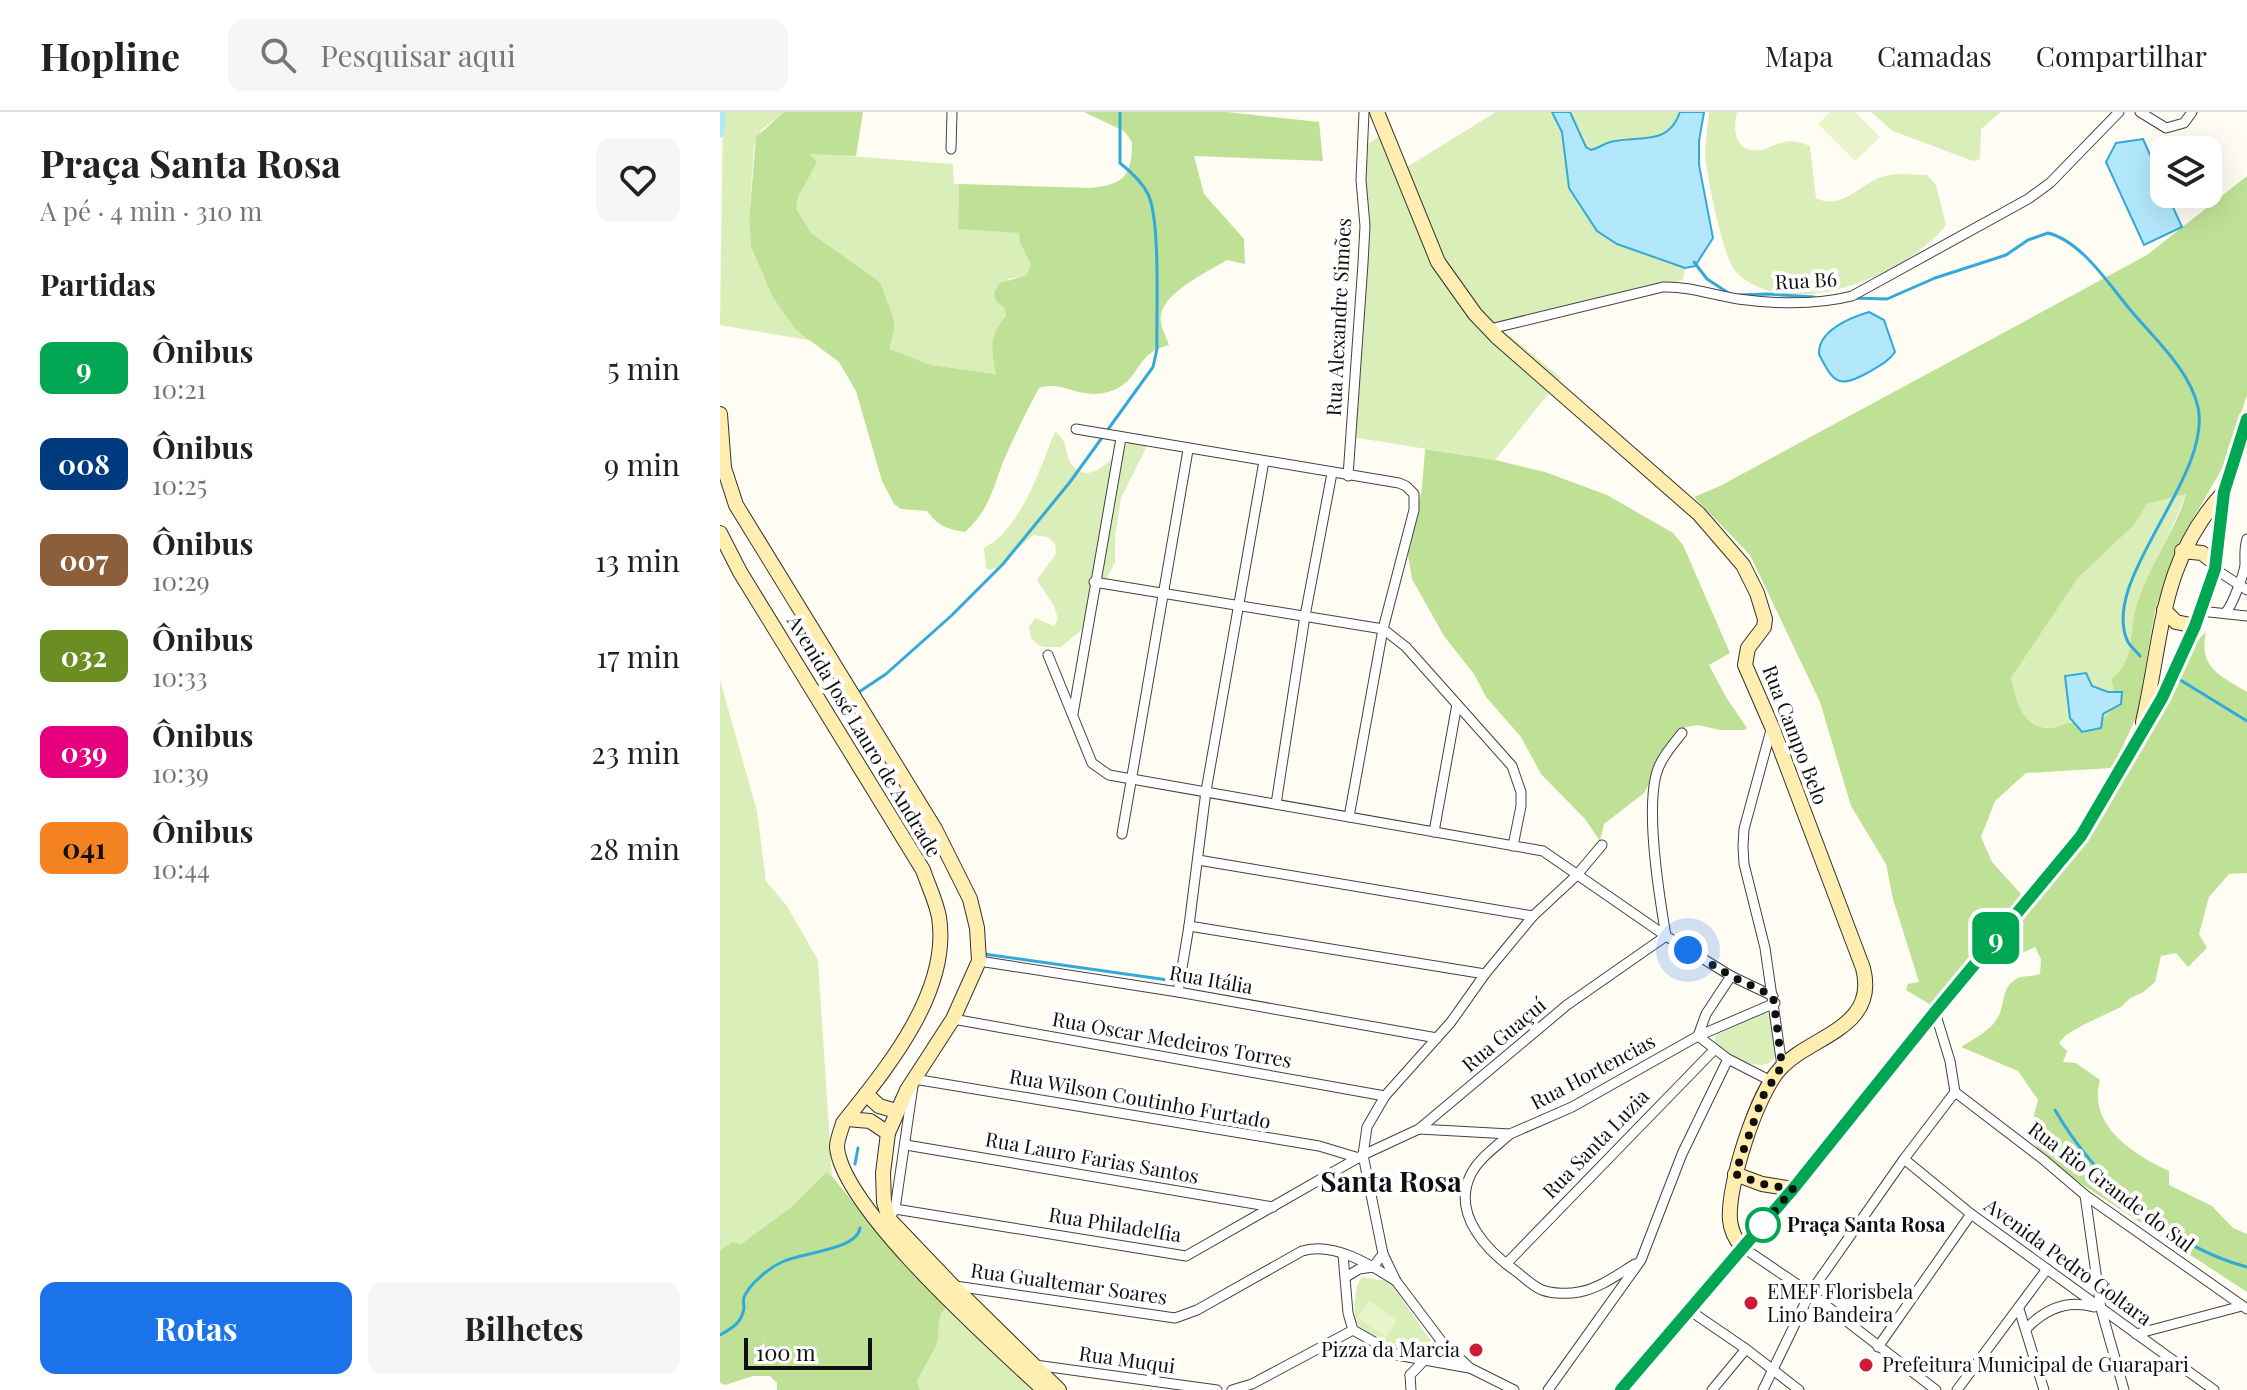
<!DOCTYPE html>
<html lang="pt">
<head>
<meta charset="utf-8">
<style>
	body { margin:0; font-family:"Playfair Display",serif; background:#f6f6f6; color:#222; height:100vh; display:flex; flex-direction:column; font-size:30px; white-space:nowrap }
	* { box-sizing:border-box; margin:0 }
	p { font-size:26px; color:#767676 }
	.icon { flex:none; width:44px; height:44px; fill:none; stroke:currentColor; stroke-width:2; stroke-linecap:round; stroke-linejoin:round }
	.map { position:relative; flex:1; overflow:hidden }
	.drawer { display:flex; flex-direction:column; background:#fff; width:720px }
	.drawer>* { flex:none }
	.badge { padding:0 16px; border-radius:12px; font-size:28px; line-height:52px }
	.tools { position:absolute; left:1430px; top:24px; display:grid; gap:16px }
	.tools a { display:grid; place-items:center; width:72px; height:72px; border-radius:16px; background:#fff; box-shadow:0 8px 32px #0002; font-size:40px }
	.scale { position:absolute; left:24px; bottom:20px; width:128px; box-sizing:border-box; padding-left:8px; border:4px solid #101010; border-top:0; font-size:22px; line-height:28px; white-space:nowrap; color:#101010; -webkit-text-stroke:6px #fff; paint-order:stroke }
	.you { position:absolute; width:40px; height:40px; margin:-20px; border:6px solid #fff; border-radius:50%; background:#1a73e8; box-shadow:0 0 0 12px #1a73e833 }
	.map>.badge { position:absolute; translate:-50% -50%; box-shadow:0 0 0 4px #fff }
	h2 { padding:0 40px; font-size:30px; line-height:72px }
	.round { display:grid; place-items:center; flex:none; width:84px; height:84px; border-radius:16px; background:#f6f6f6 }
	.head { display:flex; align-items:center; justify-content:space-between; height:136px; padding:0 40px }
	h1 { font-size:38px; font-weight:700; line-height:60px }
	.action { display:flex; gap:16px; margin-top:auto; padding:16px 40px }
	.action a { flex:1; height:92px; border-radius:16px; background:#1a73e8; color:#fff; font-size:32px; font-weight:700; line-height:92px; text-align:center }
	.action a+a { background:#f6f6f6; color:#222 }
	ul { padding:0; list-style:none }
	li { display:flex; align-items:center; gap:24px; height:96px; padding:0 40px }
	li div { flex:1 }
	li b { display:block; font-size:30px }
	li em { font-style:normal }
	li .badge { min-width:88px; font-weight:700; text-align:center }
	header { display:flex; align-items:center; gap:48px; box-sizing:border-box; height:112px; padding:0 40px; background:#fff; border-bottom:2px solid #e0e0e0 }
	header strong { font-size:38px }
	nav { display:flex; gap:44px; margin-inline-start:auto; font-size:28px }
	.search { width:560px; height:72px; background:#f6f6f6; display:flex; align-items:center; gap:20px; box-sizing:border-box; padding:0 28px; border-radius:16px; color:#767676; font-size:30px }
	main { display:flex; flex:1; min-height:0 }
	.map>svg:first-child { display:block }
	.green { fill:#daeeb9 }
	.forest { fill:#bfe196; fill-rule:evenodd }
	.pitch { fill:#eaf4cb }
	.water { fill:#b3e8fc; stroke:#33a9da; stroke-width:2 }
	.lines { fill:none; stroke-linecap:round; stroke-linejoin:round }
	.stream { stroke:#33a9da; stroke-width:3 }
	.canal { stroke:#b3e8fc; stroke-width:9 }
	.street-casing { stroke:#434343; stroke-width:11 }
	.secondary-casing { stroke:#323232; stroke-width:16 }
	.street { stroke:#fff; stroke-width:9 }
	.secondary { stroke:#ffeeaf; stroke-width:14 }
	.line-casing { stroke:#fff; stroke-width:18 }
	.line { stroke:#00a651; stroke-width:12 }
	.walk { stroke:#101010; stroke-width:8; stroke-dasharray:0 14.4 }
	.stop-dot { fill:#fff; stroke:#00a651; stroke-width:4 }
	.poi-dot { fill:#cf1a35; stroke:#fff; stroke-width:3 }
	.labels { text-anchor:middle; stroke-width:8; stroke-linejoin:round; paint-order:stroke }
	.street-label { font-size:20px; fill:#101010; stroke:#fff }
	.stop-label { font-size:20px; font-weight:bold; fill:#101010; stroke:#fff; text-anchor:start }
	.poi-label { font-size:20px; fill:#101010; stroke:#fff; text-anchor:start }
	.district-label { font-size:28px; font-weight:bold; fill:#101010; stroke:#fff }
</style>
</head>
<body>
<header>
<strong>Hopline</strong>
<div class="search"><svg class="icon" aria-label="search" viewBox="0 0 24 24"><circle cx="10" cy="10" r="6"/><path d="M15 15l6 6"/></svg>Pesquisar aqui</div>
<nav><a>Mapa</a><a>Camadas</a><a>Compartilhar</a></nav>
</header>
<main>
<section class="drawer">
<div class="head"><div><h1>Praça Santa Rosa</h1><p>A pé · 4 min · 310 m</p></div><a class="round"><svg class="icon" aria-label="heart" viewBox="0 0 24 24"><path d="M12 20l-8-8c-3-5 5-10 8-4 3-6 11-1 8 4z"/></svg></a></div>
<h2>Partidas</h2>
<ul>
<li><span class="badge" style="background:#00a651;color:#fff">9</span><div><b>Ônibus</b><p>10:21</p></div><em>5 min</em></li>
<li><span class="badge" style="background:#003b80;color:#fff">008</span><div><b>Ônibus</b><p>10:25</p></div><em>9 min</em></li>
<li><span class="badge" style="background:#8b5e3c;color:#fff">007</span><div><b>Ônibus</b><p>10:29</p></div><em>13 min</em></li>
<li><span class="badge" style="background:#6b8e23;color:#fff">032</span><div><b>Ônibus</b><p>10:33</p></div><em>17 min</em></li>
<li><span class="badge" style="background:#e6007e;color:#fff">039</span><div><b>Ônibus</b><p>10:39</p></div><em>23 min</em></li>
<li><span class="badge" style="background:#f58220;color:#111">041</span><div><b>Ônibus</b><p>10:44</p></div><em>28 min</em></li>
</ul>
<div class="action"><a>Rotas</a><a>Bilhetes</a></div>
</section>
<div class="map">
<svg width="1527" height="1278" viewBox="0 0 1527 1278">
	<rect width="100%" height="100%" fill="#fffcf4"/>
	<g class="green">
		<polygon points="3,0 64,0 41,18 34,34 29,108 31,135 53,186 76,218 93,229 0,213"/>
		<polygon points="776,0 832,0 842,20 849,76 862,97 933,143 965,156 963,168 779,215 841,266 775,348 632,325 643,170 646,40 649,31 660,24 674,27 687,55"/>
		<path d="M 850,0 L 960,0 C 949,33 923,24 895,29 C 885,30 880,36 871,38 L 866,35 Z"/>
		<path d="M 989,0 L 1017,0 C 1012,20 1016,41 1041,38 C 1050,36 1057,31 1065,30 C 1074,28 1082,31 1090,34 L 1096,86 C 1124,100 1141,68 1169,63 C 1181,61 1195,63 1207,63 L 1216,73 L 1226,113 C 1187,163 1070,212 1017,161 C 1003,148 987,64 985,43 C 985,29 988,14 989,0 Z"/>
		<polygon points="1151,0 1281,0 1261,17 1260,47 1253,49 1173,19"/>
		<path d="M 88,41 L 233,52 L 234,72 L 239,72 L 238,117 L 300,121 L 300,131 L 311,153 L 308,163 L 288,167 L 284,196 L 286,203 C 271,223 269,238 277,262 L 211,253 L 168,237 L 174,218 L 160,170 L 91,121 L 75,97 L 78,85 L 96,50 Z"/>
		<path d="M 335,320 C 350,328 343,347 356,357 C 378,374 403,330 419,322 L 426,324 L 429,330 L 401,386 L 395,425 L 395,450 L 361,518 L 341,535 L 326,535 L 320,534 L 311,526 L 309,515 L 315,506 L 334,514 L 338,507 L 334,494 L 317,468 L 336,442 L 335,432 L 328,425 L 313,423 L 278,455 L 269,458 L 266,456 L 264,436 C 302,416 319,358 335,320 Z"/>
		<path d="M 1466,382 L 1414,505 L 1412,530 L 1404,555 L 1391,568 C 1399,594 1390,612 1360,612 C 1351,612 1356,610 1347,611 C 1341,613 1336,616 1329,616 C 1302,616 1296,587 1291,566 L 1358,466 L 1415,412 L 1427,392 Z"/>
		<polygon points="0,568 37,699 46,769 67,794 98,848 112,1064 105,1060 70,1096 21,1132 12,1130 0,1138"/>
		<path d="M 1046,901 L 1051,904 L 1057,943 L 1049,951 C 1031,958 1008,943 994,931 L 996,923 Z"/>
		<path d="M 642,1165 L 666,1169 L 675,1177 L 710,1228 L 711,1235 C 695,1246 648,1230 638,1213 C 634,1205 634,1197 635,1188 C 636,1179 636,1173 642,1165 Z"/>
		<path d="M 230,1192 L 321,1278 L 200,1278 L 197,1269 C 203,1257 210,1246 216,1234 C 223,1216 212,1207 230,1192 Z"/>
	</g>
	<g class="forest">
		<path d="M 64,0 L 143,0 L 136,44 L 90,42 L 97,50 L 78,85 L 76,97 L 91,121 L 160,170 L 174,208 L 174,218 L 169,237 L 211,253 L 276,262 C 271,235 268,227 286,203 L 284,196 L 276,189 L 274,181 L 280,171 L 307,163 L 311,153 L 300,131 L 299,121 L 238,117 L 239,72 L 371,76 C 403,73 412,64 412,30 L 404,19 L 364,0 L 507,0 L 599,10 L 603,49 L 474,44 L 484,82 L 524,127 L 525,152 L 507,148 C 489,159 444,180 441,203 C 439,213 446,224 449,233 C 416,241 420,265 398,276 C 364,293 345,267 319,276 C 306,300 294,325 283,350 C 272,379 269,398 245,420 C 227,417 218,414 207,399 L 181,397 L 174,392 L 162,369 L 136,279 L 119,250 L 76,218 L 53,186 L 31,135 L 29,108 L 36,25 Z"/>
		<path d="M 1527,64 L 1527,283 L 1503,355 L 1457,434 L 1435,499 L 1417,603 L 1393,656 L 1306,661 L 1275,689 L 1261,725 L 1272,750 L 1302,783 L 1211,893 L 1186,878 L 1188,872 L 1199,870 L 1173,787 L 1166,752 L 1131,694 L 1100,590 L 1030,443 L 974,385 L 1000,374 L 1427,143 ZM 1466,382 C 1454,424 1423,461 1414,505 C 1409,533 1414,546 1391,568 C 1399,594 1390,612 1359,612 C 1351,612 1356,610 1347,611 C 1341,613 1336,616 1329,616 C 1302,616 1296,587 1291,566 L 1358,466 L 1415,412 L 1427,392 Z"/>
		<polygon points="705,337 775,348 825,360 887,383 953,421 963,433 1010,541 989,553 1006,585 1027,616 1024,618 1000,618 978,613 966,615 956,623 924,681 884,712 880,729 865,707 821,662 801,625 766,585 754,562 724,524 692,467 688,443 702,376"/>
		<path d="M 1486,520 C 1478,556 1500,563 1527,580 L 1527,761 L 1509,762 L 1489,785 L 1479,822 L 1487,836 L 1468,855 L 1456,841 L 1441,844 L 1435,870 L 1422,881 L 1410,886 L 1401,895 L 1363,913 L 1346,923 L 1339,931 L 1347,939 L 1343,950 L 1356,951 L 1380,968 C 1367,1014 1415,1043 1449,1059 L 1449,1073 L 1492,1094 L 1513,1116 L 1527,1122 L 1527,1180 L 1323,1047 C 1308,1023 1311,1014 1318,988 L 1298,959 L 1241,935 C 1255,926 1274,917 1280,901 C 1285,888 1282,876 1296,867 C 1303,863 1312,865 1320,862 L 1321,847 L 1315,835 L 1289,847 L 1269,844 L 1355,740 L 1467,538 Z"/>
		<path d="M 106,1060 L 112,1064 L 167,1133 L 230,1192 C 212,1207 223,1216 216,1234 C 210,1246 203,1257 197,1269 L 200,1278 L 57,1278 L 57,1271 L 50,1264 L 33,1264 L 5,1273 L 0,1271 L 0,1138 L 12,1130 L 21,1132 L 70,1096 Z"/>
	</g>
	<g class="pitch">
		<polygon points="1110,0 1135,0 1160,25 1135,49 1098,12"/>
		<polygon points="650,1189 677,1209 666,1225 637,1205"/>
	</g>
	<g class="water">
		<path d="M 832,0 L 850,0 L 866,35 L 871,38 C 880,36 885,30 895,29 C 923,24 949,33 960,0 L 984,0 L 979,29 L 979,53 L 993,126 L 975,154 L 965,156 L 897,132 L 877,119 L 849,76 L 842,20 Z"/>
		<polygon points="1423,27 1444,74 1444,82 1447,82 1462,115 1424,133 1386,50 1396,31"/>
		<path d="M 1149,200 L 1164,208 L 1175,240 C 1169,249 1159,254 1149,260 C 1120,276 1114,273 1099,242 C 1098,219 1129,206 1149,200 Z"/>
		<polygon points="1366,561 1372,574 1388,580 1402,580 1401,592 1383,602 1381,616 1362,620 1350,606 1345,564"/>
	</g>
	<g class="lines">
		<g class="stream">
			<polyline points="974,150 987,167 1010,182"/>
			<polyline points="1018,183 1047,182 1094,185"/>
			<path d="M 1133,186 L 1167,187 L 1215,166 L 1286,143 L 1308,128 L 1328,121 C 1361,129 1388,171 1408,195 C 1432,225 1469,256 1478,295 C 1493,365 1378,469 1408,530 C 1411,535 1417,540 1420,544"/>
			<polyline points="1457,566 1527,609"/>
			<path d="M 136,582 L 166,562 L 231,504 L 283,452 L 350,370 L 433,255 L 437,237 C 436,203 441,109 428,82 C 422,70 410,59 400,51 L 400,0"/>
			<polyline points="118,591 130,587"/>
			<polyline points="264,842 455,869"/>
			<path d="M 1335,998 C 1375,1067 1448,1134 1527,1155"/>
			<polyline points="135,1052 138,1036"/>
			<path d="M 0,1223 C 12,1216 22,1211 24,1196 C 24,1191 22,1188 25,1183 C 32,1170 49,1156 62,1150 C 83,1140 137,1138 140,1116"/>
		</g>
		<polyline class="canal" points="0,21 1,0"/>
		<g class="street-casing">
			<g id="street">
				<polyline points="1420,0 1446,16 1464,11 1472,0"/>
				<polyline points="231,37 232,0"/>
				<path d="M 770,217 L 943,175 C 969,174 992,183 1018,187 C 1055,192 1096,193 1132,184 L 1308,87 L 1330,71 L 1399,0"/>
				<polyline points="356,317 679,371 686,374 694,382 694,398 663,517 629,705"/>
				<polyline points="628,364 643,151 645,114 641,68 644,0"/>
				<polyline points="1495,457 1527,478"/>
				<polyline points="374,470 663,517 686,535 792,654 801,680 801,694 793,734"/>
				<polyline points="1480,499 1527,504"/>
				<path d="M 1506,500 C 1512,494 1524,462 1525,453 C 1525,443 1524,436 1527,427"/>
				<polyline points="328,543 372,651 389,663 823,739 946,824 1011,864 1053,884"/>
				<polyline points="353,602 401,326"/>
				<polyline points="1051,618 1024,717 1023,734 1024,752 1045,836 1062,954"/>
				<polyline points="556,692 585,504 612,361"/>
				<polyline points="714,720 737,592"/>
				<polyline points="402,722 468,338"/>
				<polyline points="478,748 813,804"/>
				<polyline points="469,814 765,862"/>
				<polyline points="259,849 458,880 717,926"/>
				<polyline points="1011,864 986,902 978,924 1008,947 1051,969"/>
				<polyline points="458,880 469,814 486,679 544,349"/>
				<polyline points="233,907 665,984"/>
				<polyline points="1235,980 1324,1048 1365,1083 1527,1197"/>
				<polyline points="699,1017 790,1022 852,995 978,924 1055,891"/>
				<path d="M 790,1022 C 777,1034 759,1046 751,1062 C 731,1102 767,1139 797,1160 C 804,1166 813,1174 822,1178 C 833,1182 849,1182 859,1180 C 880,1176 897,1163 915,1152"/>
				<polyline points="186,1033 553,1095"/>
				<polyline points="1184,1047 1251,1102 1494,1278"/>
				<polyline points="1365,1083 1381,1197 1404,1278"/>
				<polyline points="175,1097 194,967 599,1034 639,1046"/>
				<path d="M 169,1107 L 175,1097 L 466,1144 L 643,1043 L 699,1017 L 847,893 L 946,824 C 939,783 926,703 936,663 C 940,647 952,634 962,621"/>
				<polyline points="1022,1135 1090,1181 1216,1278"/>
				<polyline points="623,1143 628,1201 633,1218 677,1243 749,1256"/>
				<polyline points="786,1152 994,938"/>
				<polyline points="626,1165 639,1157 653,1155 663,1142"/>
				<path d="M 235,1174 L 455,1206 L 477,1198 L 582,1139 C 613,1129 651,1153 676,1169"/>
				<polyline points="1299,1197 1324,1278"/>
				<polyline points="969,1198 1026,1237 1079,1278"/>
				<path d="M 1306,1217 C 1324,1198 1346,1187 1374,1195"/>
				<polyline points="1416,1222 1522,1194"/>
				<polyline points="1158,1235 1251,1102"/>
				<polyline points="315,1253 497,1278"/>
				<polyline points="690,1263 722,1230"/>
				<polyline points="690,1263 691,1278"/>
				<polyline points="512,1278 532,1272 633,1218"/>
				<polyline points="794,1278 750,1256 722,1230 676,1169 663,1142 643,1043 647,1015 665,984 731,910 765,862 813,804 856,764 882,733"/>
				<polyline points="828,1278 921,1148 962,1042 1008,947"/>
				<polyline points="992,1278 1026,1237"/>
				<polyline points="1043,1278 1090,1181 1184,1047 1235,980 1230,949 1215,900"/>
				<polyline points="1237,1278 1327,1157"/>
			</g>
		</g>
		<g class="secondary-casing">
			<g id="secondary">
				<path d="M 657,0 L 718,150 L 755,202 L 777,225 L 979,402 L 1023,453 L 1037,481 L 1045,507 L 1044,515 L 1028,536 L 1025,553 L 1052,615 L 1143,856 C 1159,917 1089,924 1060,957 C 1037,981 1007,1074 1010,1108 C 1011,1119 1015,1127 1022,1135"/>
				<polyline points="0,302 4,356 16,393 215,717 250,787 257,816 259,849 233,907 187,978 168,1021 163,1061 164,1090 169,1107 232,1173 339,1278"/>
				<path d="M 0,421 L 20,460 L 203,758 C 208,773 216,789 219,805 C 231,880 166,957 123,1011 C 121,1019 117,1027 117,1035 C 122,1097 276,1233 324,1278"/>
				<polyline points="1462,439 1482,441 1496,452"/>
				<polyline points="1444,498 1456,510 1475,514"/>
				<path d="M 1423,610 C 1443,523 1440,449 1504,380"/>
				<polyline points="146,982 159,994 176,999"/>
				<polyline points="127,1007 150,1009 168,1021"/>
				<polyline points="1015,1062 1042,1072 1073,1077"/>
				<polyline points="901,1278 1073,1077 1215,900 1361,724 1442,586 1475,514 1495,457 1504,380 1527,306"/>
			</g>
		</g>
		<use href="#street" class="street"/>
		<use href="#secondary" class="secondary"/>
	</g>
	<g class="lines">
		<g class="line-casing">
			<polyline id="line" points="901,1278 1073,1077 1215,900 1361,724 1442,586 1475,514 1495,457 1504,380 1527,307"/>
		</g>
		<use href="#line" class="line"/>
		<polyline class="walk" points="968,838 1011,864 1053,884 1062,954 1043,984 1015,1062 1042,1072 1073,1077 1043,1113"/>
	</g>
	<circle class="stop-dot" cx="1043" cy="1113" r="16"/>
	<g class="poi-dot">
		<circle cx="1031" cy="1191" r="8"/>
		<circle cx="756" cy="1238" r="8"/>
		<circle cx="1146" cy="1253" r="8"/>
	</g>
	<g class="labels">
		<g class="street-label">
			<text transform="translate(1086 169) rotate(-3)" y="7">Rua B6</text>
			<text transform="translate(619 205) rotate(-87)" y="7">Rua Alexandre Simões</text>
			<text transform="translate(1075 623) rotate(69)" y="7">Rua Campo Belo</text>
			<text transform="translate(144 624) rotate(59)" y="7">Avenida José Lauro de Andrade</text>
			<text transform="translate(491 868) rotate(10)" y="7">Rua Itália</text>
			<text transform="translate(784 923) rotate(-40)" y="7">Rua Guaçuí</text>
			<text transform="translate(452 928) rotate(10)" y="7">Rua Oscar Medeiros Torres</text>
			<text transform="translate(873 960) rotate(-28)" y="7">Rua Hortencias</text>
			<text transform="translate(420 987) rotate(10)" y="7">Rua Wilson Coutinho Furtado</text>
			<text transform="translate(876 1032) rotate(-46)" y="7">Rua Santa Luzia</text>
			<text transform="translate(372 1046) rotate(10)" y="7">Rua Lauro Farias Santos</text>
			<text transform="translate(1391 1075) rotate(37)" y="7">Rua Rio Grande do Sul</text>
			<text transform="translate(395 1113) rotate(9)" y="7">Rua Philadelfia</text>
			<text transform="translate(1348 1150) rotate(36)" y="7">Avenida Pedro Goltara</text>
			<text transform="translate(349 1172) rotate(8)" y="7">Rua Gualtemar Soares</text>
			<text transform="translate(407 1248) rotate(8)" y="7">Rua Muqui</text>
		</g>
		<g class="stop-label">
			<text x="1067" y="1120">Praça Santa Rosa</text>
		</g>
		<g class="poi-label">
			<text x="1047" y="1187">EMEF Florisbela<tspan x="1047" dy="23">Lino Bandeira</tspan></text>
			<text x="740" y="1245" text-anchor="end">Pizza da Marcia</text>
			<text x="1162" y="1260">Prefeitura Municipal de Guarapari</text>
		</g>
		<g class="district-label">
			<text x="671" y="1080">Santa Rosa</text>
		</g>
	</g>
</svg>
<div class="tools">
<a><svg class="icon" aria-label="layers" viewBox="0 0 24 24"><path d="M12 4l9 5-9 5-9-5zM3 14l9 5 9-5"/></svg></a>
</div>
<div class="scale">100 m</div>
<div class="you" style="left:968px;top:838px"></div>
<b class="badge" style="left:1276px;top:826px;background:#00a651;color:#fff">9</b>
</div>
</main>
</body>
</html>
